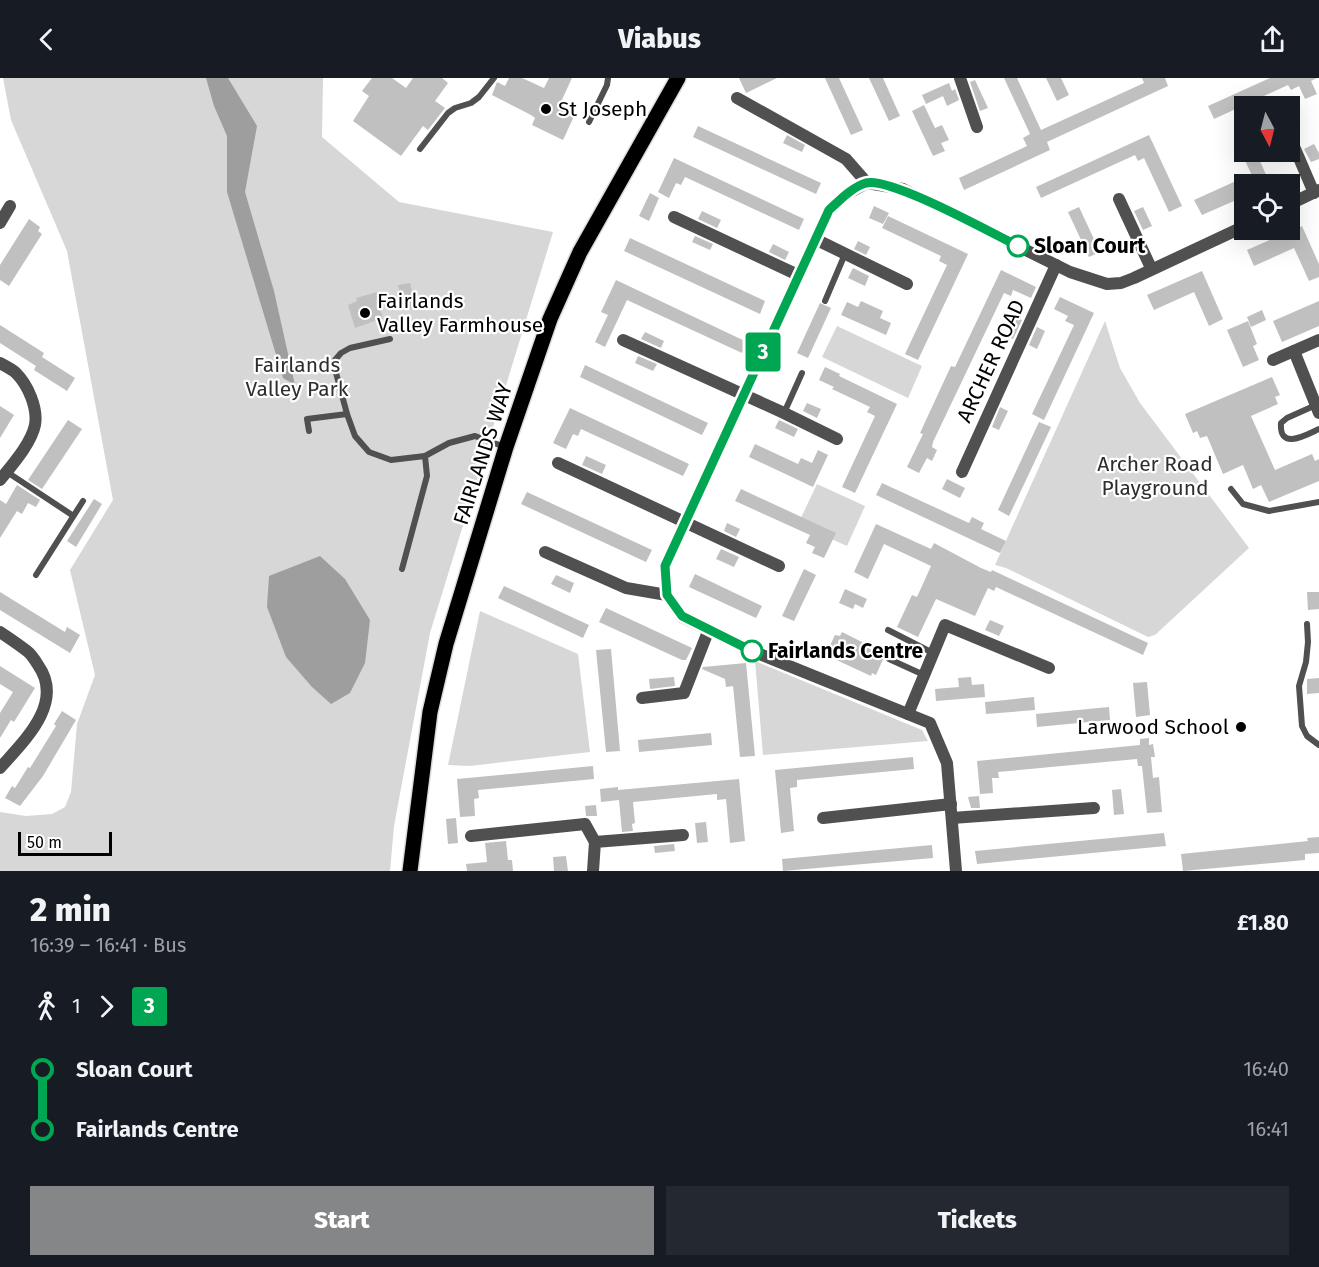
<!DOCTYPE html>
<html lang="en">
<head>
<meta charset="utf-8">
<style>
	body { margin:0; font-family:"Fira Sans",sans-serif; background:#242831; color:#f1f3f6; height:100vh; display:flex; flex-direction:column; font-size:22px; white-space:nowrap }
	* { box-sizing:border-box; margin:0 }
	p { font-size:20px; color:#9ea1a6 }
	.icon { flex:none; width:33px; height:33px; fill:none; stroke:currentColor; stroke-width:2; stroke-linecap:round; stroke-linejoin:round }
	.map { position:relative; height:793px; overflow:hidden }
	.sheet { display:flex; flex-direction:column; background:#171b24; flex:1 }
	.sheet>* { flex:none }
	.badge { padding:0 12px; border-radius:4px; font-size:21px; line-height:39px }
	.needle { width:39px; rotate:173deg }
	.tools { position:absolute; left:1234px; top:18px; display:grid; gap:12px }
	.tools a { display:grid; place-items:center; width:66px; height:66px; border-radius:0px; background:#171b24; box-shadow:0 6px 24px #0002; font-size:30px }
	.scale { position:absolute; left:18px; bottom:15px; width:94px; box-sizing:border-box; padding-left:6px; border:3px solid #000; border-top:0; font-size:16px; line-height:21px; white-space:nowrap; color:#000; -webkit-text-stroke:4px #fff; paint-order:stroke }
	.map>.badge { position:absolute; translate:-50% -50%; box-shadow:0 0 0 3px #fff }
	.legs { display:flex; align-items:center; gap:9px; height:66px; padding:0 30px; font-size:20px }
	.legs p { margin-inline-start:auto }
	.overview { display:flex; align-items:center; justify-content:space-between; height:102px; padding:0 30px }
	h1 { font-size:33px; font-weight:800; line-height:45px }
	.cta { display:flex; gap:12px; margin-top:auto; padding:12px 30px }
	.cta a { flex:1; height:69px; border-radius:0px; background:#858687; color:#fff; font-size:24px; font-weight:800; line-height:69px; text-align:center }
	.cta a+a { background:#242831; color:#f1f3f6 }
	ul { padding:0 30px; list-style:none }
	li { display:flex; align-items:center; gap:21px; height:60px; font-size:22px }
	li i { display:grid; place-items:center; width:9px; height:100%; margin:0 8px; background:currentColor }
	li i::after { content:''; width:15px; height:15px; margin:-8px; border:4px solid; border-radius:50%; background:#171b24 }
	li p { margin-inline-start:auto }
	li:first-child i { background:linear-gradient(#0000 50%,currentColor 0) }
	li:last-child i { background:linear-gradient(currentColor 50%,#0000 0) }
	header { display:flex; justify-content:space-between; align-items:center; height:78px; padding:0 30px; background:#171b24; font-size:27px; font-weight:800 }
	.map>svg:first-child { display:block }
	.green { fill:#d7d7d7 }
	.water { fill:#9e9e9e }
	.building { fill:#c0c0c0 }
	.lines { fill:none; stroke-linecap:round; stroke-linejoin:round }
	.primary-casing { stroke:#dbdbdb; stroke-width:18 }
	.lane { stroke:#505050; stroke-width:6 }
	.street { stroke:#505050; stroke-width:12 }
	.primary { stroke:#000; stroke-width:15 }
	.line-1-casing { stroke:#fff; stroke-width:14 }
	.line-1 { stroke:#00a651; stroke-width:9 }
	.poi-dot { fill:#000; stroke:#fff; stroke-width:2 }
	.stop-1-dot { fill:#fff; stroke:#00a651; stroke-width:3 }
	.labels { text-anchor:middle; stroke-width:4.5; stroke-linejoin:round; paint-order:stroke }
	.poi-label { font-size:21px; fill:#000; stroke:#fff; text-anchor:start }
	.stop-label { font-size:21px; font-weight:bold; fill:#000; stroke:#fff; text-anchor:start }
	.street-label { font-size:21px; fill:#000; stroke:#fff }
	.park-label { font-size:21px; fill:#2e2e2e; stroke:#fff }
</style>
</head>
<body>
<header><svg class="icon" aria-label="back" viewBox="0 0 24 24"><path d="M15 5l-7 7 7 7"/></svg>Viabus<svg class="icon" aria-label="share" viewBox="0 0 24 24"><path d="M12 15V3M7 8l5-5 5 5M5 13v7h14v-7"/></svg></header>
<div class="map">
<svg width="1319" height="793" viewBox="0 0 1319 793">
	<rect width="100%" height="100%" fill="#fff"/>
	<g class="green">
		<polygon points="3,0 323,0 322,59 399,124 553,154 430,555 394,748 390,793 0,793 0,734 26,738 52,736 65,729 71,714 77,646 95,597 70,492 113,422 67,173 11,42"/>
		<polygon points="1105,243 1120,290 1140,325 1249,470 1155,557 1148,559 1006,490 995,487"/>
		<polygon points="837,248 922,288 908,320 822,279"/>
		<polygon points="817,406 865,428 847,468 798,446"/>
		<polygon points="480,533 578,576 590,674 470,688 448,687"/>
		<polygon points="755,583 922,652 928,663 763,677"/>
	</g>
	<g class="water">
		<polygon points="206,0 228,0 257,48 245,114 274,213 295,307 283,300 227,114 227,58 214,28"/>
		<polygon points="320,478 345,501 370,542 365,585 350,615 331,626 312,609 286,579 267,529 269,498"/>
	</g>
	<g class="building">
		<polygon points="372,0 392,0 406,10 413,0 442,0 448,5 435,23 445,30 428,52 423,48 401,78 353,43 369,18 362,13"/>
		<polygon points="509,0 522,0 544,10 549,0 572,0 560,26 576,34 563,62 532,47 535,40 531,37 492,17 497,4 505,8"/>
		<polygon points="739,0 777,0 746,15"/>
		<polygon points="825,0 839,0 863,52 851,57"/>
		<polygon points="869,0 883,0 900,38 889,43"/>
		<polygon points="1004,0 1017,0 1041,52 1144,5 1142,0 1165,0 1168,8 1047,64 1050,72 964,112 959,100 1027,68 1023,60 1030,56"/>
		<polygon points="1046,0 1061,0 1069,17 1057,23"/>
		<polygon points="1270,0 1317,0 1311,3 1317,16 1305,21 1299,8 1291,12 1288,7 1214,41 1208,28"/>
		<polygon points="975,2 988,30 980,33 970,4"/>
		<polygon points="949,5 952,13 955,11 959,22 947,28 943,18 926,26 922,17"/>
		<polygon points="924,27 935,50 942,47 949,62 941,65 945,73 933,78 912,33"/>
		<polygon points="698,48 821,105 816,116 693,59"/>
		<polygon points="787,57 805,67 802,74 783,65"/>
		<polygon points="1149,57 1182,128 1169,134 1144,80 1138,83 1135,77 1041,120 1036,109"/>
		<polygon points="1314,66 1319,75 1319,81 1311,84 1304,71"/>
		<polygon points="1241,74 1256,74 1267,99 1255,104"/>
		<polygon points="674,80 804,141 799,152 685,99 681,107 676,105 669,120 658,114"/>
		<polygon points="1236,103 1243,119 1202,137 1194,122"/>
		<polygon points="650,115 659,120 649,143 639,138"/>
		<polygon points="874,128 889,135 883,146 869,140"/>
		<polygon points="1079,129 1100,174 1089,179 1068,134"/>
		<polygon points="1143,129 1152,148 1143,152 1134,133"/>
		<polygon points="702,133 721,142 717,150 698,141"/>
		<polygon points="888,138 968,176 918,282 905,276 947,187 939,183 941,178 882,150"/>
		<polygon points="29,141 40,149 38,153 42,156 9,208 0,202 0,187"/>
		<polygon points="1302,148 1319,186 1319,199 1309,203 1294,170 1254,188 1247,172"/>
		<polygon points="695,158 713,166 710,172 692,164"/>
		<polygon points="630,160 765,223 760,236 624,173"/>
		<polygon points="858,163 870,169 866,177 854,171"/>
		<polygon points="773,166 789,174 785,182 769,174"/>
		<polygon points="853,190 869,198 865,208 848,200"/>
		<polygon points="1001,192 1036,209 1031,220 1013,212 1011,218 1004,215 933,364 932,369 937,372 932,383 927,380 919,395 907,389 923,356 920,355 951,288 955,289"/>
		<polygon points="1202,193 1223,241 1209,248 1194,214 1154,232 1147,217"/>
		<polygon points="616,202 747,264 742,275 627,222 605,269 595,264 608,237 601,234"/>
		<polygon points="410,205 416,230 403,232 398,207"/>
		<polygon points="377,214 382,228 379,229 383,240 355,250 348,227 357,223 356,220"/>
		<polygon points="1060,219 1094,235 1044,342 1032,336 1074,247 1065,243 1068,238 1054,231"/>
		<polygon points="861,223 883,233 880,240 891,245 886,257 841,237 847,224 858,229"/>
		<polygon points="1319,223 1319,248 1282,264 1273,243"/>
		<polygon points="820,225 831,230 808,280 797,275"/>
		<polygon points="1262,232 1266,242 1251,249 1247,239"/>
		<polygon points="1016,239 1022,242 1013,261 1007,258"/>
		<polygon points="1248,243 1257,266 1253,268 1259,282 1243,289 1227,252"/>
		<polygon points="0,247 44,275 42,279 75,300 67,313 34,292 36,288 0,265"/>
		<polygon points="1037,249 1045,253 1037,271 1029,267"/>
		<polygon points="645,254 664,263 661,270 641,261"/>
		<polygon points="638,278 657,286 653,293 635,285"/>
		<polygon points="585,287 708,345 702,357 580,299"/>
		<polygon points="825,289 840,296 839,298 897,326 855,415 842,409 875,338 867,334 870,329 832,311 834,309 819,302"/>
		<polygon points="1272,299 1280,317 1275,319 1278,326 1251,338 1275,392 1312,376 1315,383 1319,381 1319,403 1269,424 1261,407 1253,411 1243,387 1223,396 1207,358 1200,360 1197,353 1193,355 1185,336"/>
		<polygon points="807,325 821,331 817,340 803,333"/>
		<polygon points="0,328 14,337 0,360"/>
		<polygon points="1000,329 1008,333 999,352 992,349"/>
		<polygon points="570,330 689,386 683,398 581,351 578,358 573,356 566,371 553,365"/>
		<polygon points="68,342 82,351 42,411 28,402"/>
		<polygon points="779,342 798,351 794,359 775,350"/>
		<polygon points="1039,344 1051,349 1009,438 998,432"/>
		<polygon points="755,366 798,386 801,380 812,385 818,372 828,377 813,409 749,379"/>
		<polygon points="586,378 606,387 602,396 582,387"/>
		<polygon points="947,401 965,410 960,420 942,411"/>
		<polygon points="882,405 969,445 972,439 984,445 981,451 1006,463 1000,475 876,417"/>
		<polygon points="17,407 40,422 36,429 28,425 22,436 17,433 0,460 0,422 6,426"/>
		<polygon points="741,411 836,455 824,480 812,475 815,469 806,465 810,457 735,423"/>
		<polygon points="527,414 652,472 646,484 521,426"/>
		<polygon points="94,421 102,426 76,469 67,463"/>
		<polygon points="727,445 740,451 736,459 724,453"/>
		<polygon points="876,446 931,471 934,465 981,490 991,494 992,492 1148,565 1143,577 996,509 994,513 988,510 975,538 936,521 918,559 897,549 912,517 917,519 931,488 884,466 868,501 854,494"/>
		<polygon points="721,471 739,479 734,489 716,481"/>
		<polygon points="804,491 816,497 794,543 782,538"/>
		<polygon points="695,496 762,528 756,540 689,509"/>
		<polygon points="556,497 574,505 570,515 551,506"/>
		<polygon points="504,508 589,547 583,560 498,520"/>
		<polygon points="845,511 867,521 863,530 855,526 853,531 839,525"/>
		<polygon points="0,514 65,554 67,549 80,557 70,575 0,532"/>
		<polygon points="1307,514 1319,514 1319,531 1308,532"/>
		<polygon points="606,530 692,570 686,582 682,582 599,544"/>
		<polygon points="990,542 1004,548 999,558 985,552"/>
		<polygon points="842,554 882,574 881,578 884,579 876,597 872,595 871,598 830,579 831,576 827,574 835,557 840,558"/>
		<polygon points="611,571 620,673 606,674 596,572"/>
		<polygon points="746,585 755,678 740,679 733,608 726,609 725,601 702,591 703,589"/>
		<polygon points="0,588 35,610 14,644 11,642 0,660 0,635 13,614 0,606"/>
		<polygon points="674,599 675,608 650,611 649,601"/>
		<polygon points="971,599 972,607 984,606 985,619 936,623 935,611 959,609 958,600"/>
		<polygon points="1319,600 1319,615 1307,616 1307,601"/>
		<polygon points="1147,604 1150,637 1136,639 1133,605"/>
		<polygon points="1034,619 1035,632 986,636 985,624"/>
		<polygon points="1109,629 1110,642 1037,649 1036,636"/>
		<polygon points="62,633 76,642 43,698 20,728 5,720 12,708 15,710 28,689 30,690 56,648 54,646"/>
		<polygon points="711,655 712,667 639,674 638,662"/>
		<polygon points="1149,660 1149,667 1153,666 1155,679 1151,679 1153,700 1159,699 1162,734 1147,735 1142,688 1138,688 1137,681 998,694 999,700 992,700 993,715 980,716 977,683 1140,667 1140,661"/>
		<polygon points="913,679 914,691 797,702 797,709 790,710 794,753 781,755 775,692"/>
		<polygon points="593,688 594,701 478,712 479,720 474,721 475,738 460,739 457,701"/>
		<polygon points="739,701 745,763 730,765 726,721 717,722 717,716 633,724 635,745 632,746 633,753 622,754 619,722 601,724 600,711 618,709 618,712"/>
		<polygon points="1121,711 1124,736 1114,737 1112,712"/>
		<polygon points="979,718 980,730 971,730 968,719"/>
		<polygon points="596,727 597,738 586,738 585,728"/>
		<polygon points="456,740 458,765 448,766 446,741"/>
		<polygon points="706,744 708,764 697,765 695,745"/>
		<polygon points="1164,755 1166,768 977,786 975,773"/>
		<polygon points="1319,759 1319,775 1305,776 1305,782 1183,793 1181,776 1308,763 1307,760"/>
		<polygon points="506,763 508,782 512,782 513,793 467,793 466,786 487,784 485,765"/>
		<polygon points="674,766 675,773 655,775 654,768"/>
		<polygon points="932,767 933,780 783,793 782,781"/>
		<polygon points="566,778 568,793 554,793 553,779"/>
	</g>
	<g class="lines">
		<g class="primary-casing">
			<polyline id="primary" points="410,793 430,634 446,566 506,369 550,241 580,174 678,0"/>
		</g>
		<g class="lane">
			<polyline points="589,44 607,7 608,0"/>
			<polyline points="420,71 448,35 455,30 471,25 479,19 494,0"/>
			<polyline points="825,223 845,176"/>
			<polyline points="390,261 350,270 341,275 335,282 335,291 347,336 355,358 369,374 391,382 425,378"/>
			<path d="M 1316,327 L 1287,340 L 1281,345 C 1279,373 1306,357 1319,351"/>
			<polyline points="784,335 802,295"/>
			<polyline points="309,353 307,341 347,336"/>
			<polyline points="7,394 72,437"/>
			<polyline points="1231,411 1243,426 1269,433 1319,424"/>
			<polyline points="402,491 427,398 425,378 449,365 475,358 505,369"/>
			<polyline points="36,497 83,423"/>
			<polyline points="1307,546 1308,564 1306,584 1299,608 1302,648 1307,658 1319,667"/>
			<polyline points="888,552 933,575"/>
			<polyline points="889,581 924,597"/>
		</g>
		<g class="street">
			<polyline points="960,0 977,49"/>
			<polyline points="737,20 846,81 867,105"/>
			<polyline points="1290,59 1314,115"/>
			<polyline points="1119,121 1151,190"/>
			<polyline points="1290,126 1319,112"/>
			<polyline points="674,139 798,197"/>
			<polyline points="0,145 10,128"/>
			<polyline points="815,161 907,206"/>
			<polyline points="623,262 784,335 837,361"/>
			<polyline points="1294,273 1319,335"/>
			<polyline points="1273,282 1319,262"/>
			<path d="M 0,285 C 5,288 12,291 16,295 C 28,307 38,330 35,347 C 31,366 12,387 0,402"/>
			<polyline points="558,385 779,488"/>
			<polyline points="962,394 1056,187"/>
			<polyline points="545,474 626,510 667,517"/>
			<path d="M 0,554 C 9,560 18,566 27,573 C 31,576 35,582 38,587 C 65,625 24,663 0,690"/>
			<polyline points="642,620 684,615 709,551"/>
			<polyline points="908,636 945,547 1049,590"/>
			<polyline points="823,740 951,726"/>
			<polyline points="952,740 1094,730"/>
			<polyline points="471,758 585,746 595,764"/>
			<polyline points="593,793 595,764 683,757"/>
			<polyline points="956,793 947,685 930,645 752,573 682,539 667,517 665,488 829,132 849,115 867,105 903,111 1070,194 1107,206 1121,205 1134,200 1245,148"/>
		</g>
		<use href="#primary" class="primary"/>
	</g>
	<g class="lines">
		<g class="line-1-casing">
			<path id="line-1" d="M 752,573 L 682,538 L 667,517 L 665,488 L 829,132 C 839,123 852,109 866,105 C 891,99 991,155 1018,168"/>
		</g>
		<use href="#line-1" class="line-1"/>
	</g>
	<g class="poi-dot">
		<circle cx="546" cy="31" r="6"/>
		<circle cx="365" cy="235" r="6"/>
		<circle cx="1241" cy="649" r="6"/>
	</g>
	<g class="stop-1-dot">
		<circle cx="1018" cy="168" r="10"/>
		<circle cx="752" cy="573" r="10"/>
	</g>
	<g class="labels">
		<g class="poi-label">
			<text x="558" y="38">St Joseph</text>
			<text x="377" y="230">Fairlands<tspan x="377" dy="24">Valley Farmhouse</tspan></text>
			<text x="1229" y="656" text-anchor="end">Larwood School</text>
		</g>
		<g class="stop-label">
			<text x="1034" y="175">Sloan Court</text>
			<text x="768" y="580">Fairlands Centre</text>
		</g>
		<g class="street-label">
			<text transform="translate(991 283) rotate(-65)" y="7">ARCHER ROAD</text>
			<text transform="translate(483 376) rotate(-72)" y="7">FAIRLANDS WAY</text>
		</g>
		<g class="park-label">
			<text x="297" y="294">Fairlands<tspan x="297" dy="24">Valley Park</tspan></text>
			<text x="1155" y="393">Archer Road<tspan x="1155" dy="24">Playground</tspan></text>
		</g>
	</g>
</svg>
<div class="tools">
<a><svg class="needle" viewBox="-14 -14 28 28"><path d="M0-13l5 13h-10z" fill="#e53935"/><path d="M0 13l5-13h-10z" fill="#9ea1a6"/></svg></a>
<a><svg class="icon" aria-label="locate" viewBox="0 0 24 24"><circle cx="12" cy="12" r="6"/><path d="M12 2v4M12 18v4M2 12h4M18 12h4"/></svg></a>
</div>
<div class="scale">50 m</div>
<b class="badge" style="left:763px;top:274px;background:#00a651;color:#fff">3</b>
</div>
<section class="sheet">
<div class="overview"><div><h1>2 min</h1><p>16:39 – 16:41 · Bus</p></div><b>£1.80</b></div>
<div class="legs"><svg class="icon" aria-label="walk" viewBox="0 0 24 24"><circle cx="13" cy="4" r="2"/><path d="M13 8l-2 6 4 7M11 14l-3 7M7 12l3-4h3l4 4"/></svg>1<svg class="icon" aria-label="forward" viewBox="0 0 24 24"><path d="M9 5l7 7-7 7"/></svg><b class="badge" style="background:#00a651;color:#fff">3</b></div>
<ul>
<li><i style="color:#00a651"></i><b>Sloan Court</b><p>16:40</p></li>
<li><i style="color:#00a651"></i><b>Fairlands Centre</b><p>16:41</p></li>
</ul>
<div class="cta"><a>Start</a><a>Tickets</a></div>
</section>
</body>
</html>
